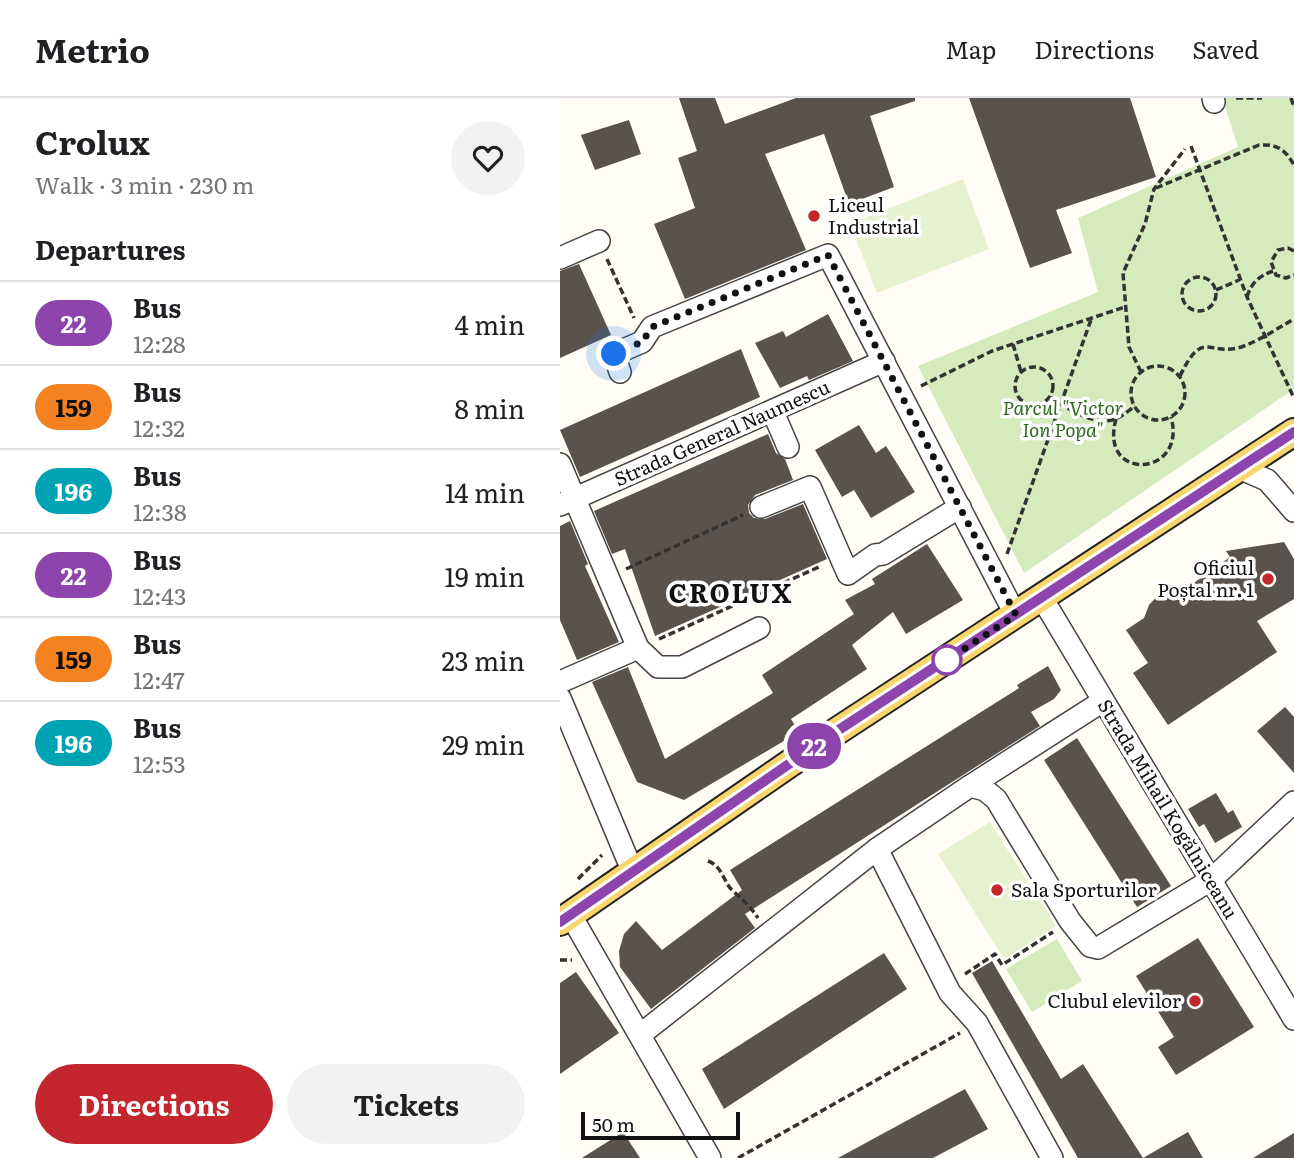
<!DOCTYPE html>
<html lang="en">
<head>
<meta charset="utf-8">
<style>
	body { margin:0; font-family:Literata,serif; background:#f2f2f2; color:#202124; height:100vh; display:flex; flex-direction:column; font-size:26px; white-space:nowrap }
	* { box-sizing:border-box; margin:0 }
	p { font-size:23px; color:#757577 }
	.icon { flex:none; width:38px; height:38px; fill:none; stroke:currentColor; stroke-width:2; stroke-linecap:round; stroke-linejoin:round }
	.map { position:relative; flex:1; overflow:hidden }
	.side { display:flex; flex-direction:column; background:#fff; width:560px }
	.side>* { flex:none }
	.badge { padding:0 14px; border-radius:23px; font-size:24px; line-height:46px }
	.scale { position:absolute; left:21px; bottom:18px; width:159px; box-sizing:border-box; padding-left:7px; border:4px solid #111; border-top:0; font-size:19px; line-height:24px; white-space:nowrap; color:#111; -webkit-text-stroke:5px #fff; paint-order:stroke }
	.you { position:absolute; width:35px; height:35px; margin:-18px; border:5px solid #fff; border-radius:50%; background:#1a73e8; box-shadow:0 0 0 10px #1a73e833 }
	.map>.badge { position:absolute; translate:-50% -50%; box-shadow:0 0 0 4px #fff }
	h2 { padding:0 35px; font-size:26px; line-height:63px }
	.round { display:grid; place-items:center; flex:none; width:74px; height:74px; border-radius:37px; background:#f2f2f2 }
	.overview { display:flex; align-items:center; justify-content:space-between; height:119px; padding:0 35px }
	h1 { font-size:33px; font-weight:700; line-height:52px }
	.primary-button { display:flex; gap:14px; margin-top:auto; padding:14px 35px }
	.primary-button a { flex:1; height:80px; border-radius:42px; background:#c4262e; color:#fff; font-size:28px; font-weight:700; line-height:80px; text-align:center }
	.primary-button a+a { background:#f2f2f2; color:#202124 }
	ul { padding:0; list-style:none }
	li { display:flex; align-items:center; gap:21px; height:84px; padding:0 35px; border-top:2px solid #e0e0e0 }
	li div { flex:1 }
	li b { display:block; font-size:26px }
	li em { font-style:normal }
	li .badge { min-width:77px; font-weight:700; text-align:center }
	header { display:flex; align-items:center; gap:42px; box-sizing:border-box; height:98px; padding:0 35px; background:#fff; border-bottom:2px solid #e0e0e0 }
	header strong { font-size:33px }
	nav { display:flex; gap:38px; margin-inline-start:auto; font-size:24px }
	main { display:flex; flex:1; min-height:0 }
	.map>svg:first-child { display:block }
	.green { fill:#d5ebbd }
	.pitch { fill:#e6f2cf }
	.building { fill:#5a524d }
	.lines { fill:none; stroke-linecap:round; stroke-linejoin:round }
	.minor-casing { stroke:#444; stroke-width:24 }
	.major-casing { stroke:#222; stroke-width:30 }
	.path { stroke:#333; stroke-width:3.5; stroke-dasharray:7 3.5; stroke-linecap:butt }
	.minor { stroke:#fff; stroke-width:21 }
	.major { stroke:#f9d66b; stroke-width:26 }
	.line-casing { stroke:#fff; stroke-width:16 }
	.line { stroke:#8e44ad; stroke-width:10 }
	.walk { stroke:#111; stroke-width:7; stroke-dasharray:0 12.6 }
	.poi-dot { fill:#c4262e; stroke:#fff; stroke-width:2.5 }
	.stop-dot { fill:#fff; stroke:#8e44ad; stroke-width:3.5 }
	.labels { text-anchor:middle; stroke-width:7; stroke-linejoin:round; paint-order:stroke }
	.poi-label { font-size:19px; fill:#111; stroke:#fff; text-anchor:start }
	.park-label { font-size:19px; font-style:italic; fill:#2f6b1f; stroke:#fff }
	.street-label { font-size:19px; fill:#111; stroke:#fff }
	.district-label { font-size:26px; font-weight:bold; letter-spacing:2px; fill:#111; stroke:#fff }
</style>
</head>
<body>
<header>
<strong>Metrio</strong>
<nav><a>Map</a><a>Directions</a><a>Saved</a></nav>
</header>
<main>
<section class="side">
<div class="overview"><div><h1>Crolux</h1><p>Walk · 3 min · 230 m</p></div><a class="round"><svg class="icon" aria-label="heart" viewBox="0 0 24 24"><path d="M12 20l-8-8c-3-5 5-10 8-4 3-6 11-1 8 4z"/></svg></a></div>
<h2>Departures</h2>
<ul>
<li><span class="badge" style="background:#8e44ad;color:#fff">22</span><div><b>Bus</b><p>12:28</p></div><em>4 min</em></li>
<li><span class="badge" style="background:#f58220;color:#111">159</span><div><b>Bus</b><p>12:32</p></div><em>8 min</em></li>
<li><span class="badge" style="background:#00a3b4;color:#fff">196</span><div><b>Bus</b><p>12:38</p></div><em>14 min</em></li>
<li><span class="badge" style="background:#8e44ad;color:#fff">22</span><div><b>Bus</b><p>12:43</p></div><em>19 min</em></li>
<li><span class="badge" style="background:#f58220;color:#111">159</span><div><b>Bus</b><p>12:47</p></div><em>23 min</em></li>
<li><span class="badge" style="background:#00a3b4;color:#fff">196</span><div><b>Bus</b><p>12:53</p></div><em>29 min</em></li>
</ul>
<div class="primary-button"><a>Directions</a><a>Tickets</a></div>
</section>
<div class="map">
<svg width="734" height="1060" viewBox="0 0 734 1060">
	<rect width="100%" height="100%" fill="#fffdf5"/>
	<g class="green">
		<polygon points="662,0 734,0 734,291 464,475 358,268 538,194 518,120 678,49"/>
		<polygon points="497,841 522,883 472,914 446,871"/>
	</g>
	<g class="pitch">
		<polygon points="403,81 429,151 317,195 290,126"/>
		<polygon points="430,724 496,828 444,861 378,756"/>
	</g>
	<g class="building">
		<polygon points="119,0 155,0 165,26 236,0 355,0 355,3 310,18 334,89 289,106 264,36 205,56 246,152 125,201 94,126 135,110 118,60 137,53"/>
		<polygon points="409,0 570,0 596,79 496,112 512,155 470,170"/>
		<polygon points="69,22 81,56 35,72 21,37"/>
		<polygon points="19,166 51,237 0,260 0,173"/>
		<polygon points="268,216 293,263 249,282 247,278 220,290 195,245 223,233 226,239"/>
		<polygon points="181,251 200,299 20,379 0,332"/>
		<polygon points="299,327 316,355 326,348 355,394 311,420 294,392 282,399 255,352"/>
		<polygon points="208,336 216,355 225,361 233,382 195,397 188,407 189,415 194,420 205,421 243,406 267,461 95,538 65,451 52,456 34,413"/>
		<polygon points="10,423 28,466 25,468 59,544 17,562 0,522 0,428"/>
		<polygon points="724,444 734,461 734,501 697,523 717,554 608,627 573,575 588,565 566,532 584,520 589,507 600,495 614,491 624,492 670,459 666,453"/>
		<polygon points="367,446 403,502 346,536 333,514 292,547 307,571 231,621 239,634 124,702 77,684 32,584 68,569 105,661 213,595 202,577 294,516 285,502 315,486 312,481"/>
		<polygon points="488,568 501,592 494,601 471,614 480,628 185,816 195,830 91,911 60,869 59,853 64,836 76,823 102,852 182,792 170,772 459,590 457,587"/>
		<polygon points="725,609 734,619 734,675 697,633"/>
		<polygon points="517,640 611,788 577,809 484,662"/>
		<polygon points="656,695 668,715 673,712 682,729 655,745 644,726 639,729 628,711"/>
		<polygon points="638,840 694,929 616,977 598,949 614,939 576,878"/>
		<polygon points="324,855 347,891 164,1011 142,971"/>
		<polygon points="432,863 501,981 523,966 583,1060 628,1034 643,1060 518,1060 412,875"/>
		<polygon points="16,874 59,935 0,976 0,885"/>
		<polygon points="405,991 428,1031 373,1060 278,1060"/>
		<polygon points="63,1034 80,1060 22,1060"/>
		<polygon points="734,1035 734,1060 693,1060"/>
	</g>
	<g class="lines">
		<g class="minor-casing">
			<g id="minor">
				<polyline points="653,0 654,4"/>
				<polyline points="0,160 39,143"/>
				<polyline points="60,274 54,256 82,244 92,229 268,157 456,518"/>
				<polyline points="213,314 228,349"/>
				<polyline points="0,366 78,550 98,569 122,569 199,530"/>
				<polyline points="679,370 707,382 734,413"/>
				<polyline points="0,407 324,263"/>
				<polyline points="201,409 250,389 288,476 315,457 323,456 400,409"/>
				<polyline points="482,500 734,921"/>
				<polyline points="0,584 78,550"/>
				<polyline points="0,600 72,772"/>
				<polyline points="410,688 543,603"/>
				<polyline points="317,751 410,688 425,692 436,701 510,823 530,848 538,850 651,782 734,704"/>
				<polyline points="10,816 150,1060"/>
				<polyline points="81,936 317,751 390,895 417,925 492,1060"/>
			</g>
		</g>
		<g class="major-casing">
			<polyline id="major" points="0,824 271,637 734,334"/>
		</g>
		<g class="path">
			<polyline points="676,0 702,0"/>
			<polyline points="731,0 734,9"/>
			<polyline points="631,48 687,199 733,298"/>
			<path d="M 596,90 L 699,47 C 717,46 725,51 734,67"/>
			<polyline points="734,153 728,150 718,152 711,164 716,177 726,180 734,177"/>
			<polyline points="47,161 74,220"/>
			<circle cx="639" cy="196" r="17"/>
			<polyline points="656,192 679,182"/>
			<path d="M 687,199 C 691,185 699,178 713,173"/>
			<polyline points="453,246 461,274"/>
			<circle cx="598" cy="295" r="27"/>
			<circle cx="474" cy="288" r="19"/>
			<polyline points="581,274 569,249 563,175 585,126 594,91 625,51"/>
			<path d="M 620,278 C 644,228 649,261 684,248 C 702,241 718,230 734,221"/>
			<polyline points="361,288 432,253 565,209"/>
			<path d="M 490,299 C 507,310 535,329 555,321 C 562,319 569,312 575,308"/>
			<path d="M 556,321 C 538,385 628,379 611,319"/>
			<polyline points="447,456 532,219"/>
			<polyline points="66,471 183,417"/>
			<polyline points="99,541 261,468"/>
			<path d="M 148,763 C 163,768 163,785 174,794 C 185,804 189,807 198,820"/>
			<polyline points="18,781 42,757"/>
			<polyline points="0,862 12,862"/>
			<polyline points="405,876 435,856 442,867 493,834"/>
			<polyline points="178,1060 400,935"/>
		</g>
		<use href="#minor" class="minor"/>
		<use href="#major" class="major"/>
	</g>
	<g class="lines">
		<g class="line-casing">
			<polyline id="line" points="0,824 271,637 734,334"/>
		</g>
		<use href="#line" class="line"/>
		<polyline class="walk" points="54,256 82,244 92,229 268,157 456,517 381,566 387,562"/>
	</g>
	<g class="poi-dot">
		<circle cx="254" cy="118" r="7"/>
		<circle cx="708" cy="481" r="7"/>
		<circle cx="437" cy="792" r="7"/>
		<circle cx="635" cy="903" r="7"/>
	</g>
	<circle class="stop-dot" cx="387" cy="562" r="14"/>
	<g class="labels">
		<g class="poi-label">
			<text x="268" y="114">Liceul<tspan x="268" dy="22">Industrial</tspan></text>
			<text x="694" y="477" text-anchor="end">Oficiul<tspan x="694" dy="22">Poștal nr. 1</tspan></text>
			<text x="451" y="799">Sala Sporturilor</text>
			<text x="621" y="910" text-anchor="end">Clubul elevilor</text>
		</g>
		<g class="park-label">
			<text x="503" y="317">Parcul "Victor<tspan x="503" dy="22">Ion Popa"</tspan></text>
		</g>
		<g class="street-label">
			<text transform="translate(162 335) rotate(-24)" y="7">Strada General Naumescu</text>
			<text transform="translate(608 711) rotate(59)" y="7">Strada Mihail Kogălniceanu</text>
		</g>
		<g class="district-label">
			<text x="171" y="505">CROLUX</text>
		</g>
	</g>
</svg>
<div class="scale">50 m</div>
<div class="you" style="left:54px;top:256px"></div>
<b class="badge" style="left:254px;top:648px;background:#8e44ad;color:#fff">22</b>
</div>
</main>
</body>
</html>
